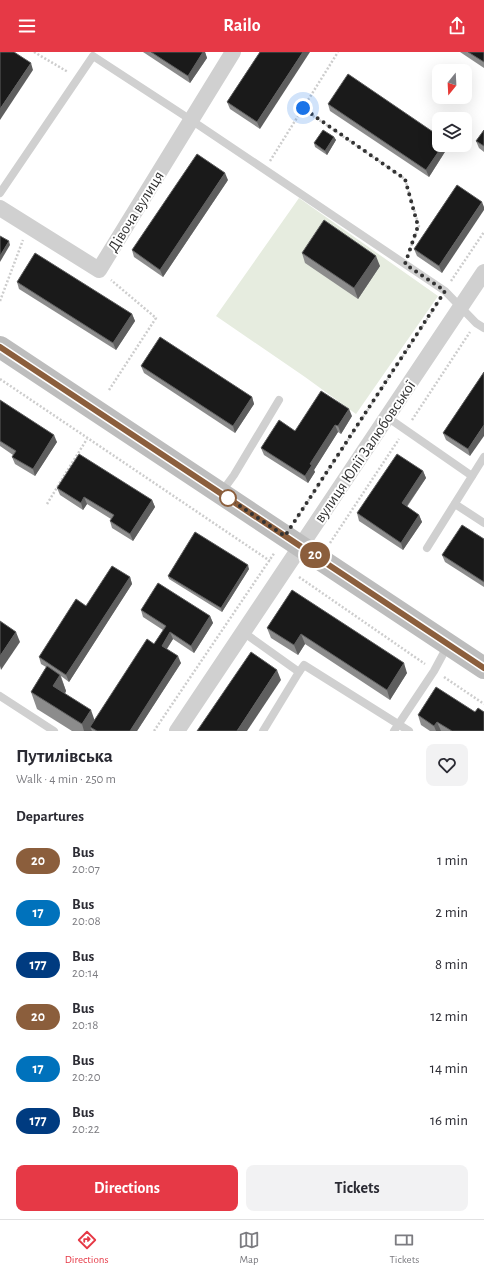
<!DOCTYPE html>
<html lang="en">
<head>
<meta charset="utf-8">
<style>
	body { margin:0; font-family:"Alegreya Sans",sans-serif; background:#f2f2f3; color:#2b2b33; height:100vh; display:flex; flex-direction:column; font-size:15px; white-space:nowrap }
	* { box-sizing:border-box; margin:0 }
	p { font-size:13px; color:#7c7c81 }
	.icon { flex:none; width:22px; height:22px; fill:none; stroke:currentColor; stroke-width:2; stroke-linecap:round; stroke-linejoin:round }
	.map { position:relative; height:679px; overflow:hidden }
	.side { display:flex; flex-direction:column; background:#fff; flex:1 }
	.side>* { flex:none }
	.badge { padding:0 8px; border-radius:13px; font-size:14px; line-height:26px }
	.needle { width:26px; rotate:198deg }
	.controls { position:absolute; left:432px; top:12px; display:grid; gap:8px }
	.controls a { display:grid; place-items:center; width:40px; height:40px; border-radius:8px; background:#fff; box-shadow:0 4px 16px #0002; font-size:20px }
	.you { position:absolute; width:20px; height:20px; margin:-10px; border:3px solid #fff; border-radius:50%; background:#1a73e8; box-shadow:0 0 0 6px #1a73e833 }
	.map>.badge { position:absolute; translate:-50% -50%; box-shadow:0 0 0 2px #fff }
	h2 { padding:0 16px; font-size:15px; line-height:36px }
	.round { display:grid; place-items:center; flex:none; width:42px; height:42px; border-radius:8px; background:#f2f2f3 }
	.head { display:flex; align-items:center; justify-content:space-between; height:68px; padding:0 16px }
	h1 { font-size:19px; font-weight:700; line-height:30px }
	.button { display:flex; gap:8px; margin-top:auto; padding:8px 16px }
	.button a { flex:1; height:46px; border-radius:8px; background:#e63946; color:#fff; font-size:16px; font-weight:700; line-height:46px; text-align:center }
	.button a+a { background:#f2f2f3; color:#2b2b33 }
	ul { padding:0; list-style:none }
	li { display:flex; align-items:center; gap:12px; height:52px; padding:0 16px }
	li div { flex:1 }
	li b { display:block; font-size:15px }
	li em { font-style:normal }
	li .badge { min-width:44px; font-weight:700; text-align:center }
	header { display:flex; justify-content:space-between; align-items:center; height:52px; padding:0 16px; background:#e63946; color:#fff; font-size:18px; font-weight:700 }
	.dock { display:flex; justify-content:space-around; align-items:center; height:56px; border-top:1px solid #e1e1e2; background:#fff; font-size:11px; color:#7c7c81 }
	.dock a { display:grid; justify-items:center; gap:2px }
	.dock .active { color:#e63946 }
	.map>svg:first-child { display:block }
	.green { fill:#e6ecdf }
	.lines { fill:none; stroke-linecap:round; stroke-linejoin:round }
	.path { stroke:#cdcdcd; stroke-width:2.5; stroke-dasharray:2 2; stroke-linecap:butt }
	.lane { stroke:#d0d0d0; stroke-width:8 }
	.street { stroke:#d0d0d0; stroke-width:16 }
	.secondary { stroke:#bdbdbd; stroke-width:22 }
	.wall { fill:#8c8c8c }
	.shaded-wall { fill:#5f5f5f }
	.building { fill:#1a1a1a; stroke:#5f5f5f }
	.line-casing { stroke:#fff; stroke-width:9 }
	.line { stroke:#8b5e3c; stroke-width:6 }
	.walk { stroke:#333; stroke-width:4; stroke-dasharray:0 7.2 }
	.stop-dot { fill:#fff; stroke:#8b5e3c; stroke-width:2 }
	.labels { text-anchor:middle; stroke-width:4; stroke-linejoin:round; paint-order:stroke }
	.street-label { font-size:16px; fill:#333; stroke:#fff }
</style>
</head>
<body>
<header><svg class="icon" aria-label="menu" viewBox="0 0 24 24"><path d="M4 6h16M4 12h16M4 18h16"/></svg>Railo<svg class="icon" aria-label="share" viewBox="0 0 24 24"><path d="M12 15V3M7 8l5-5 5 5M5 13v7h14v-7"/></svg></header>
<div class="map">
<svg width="484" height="679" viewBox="0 0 484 679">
	<rect width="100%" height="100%" fill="#fff"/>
	<polygon class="green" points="299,146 438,244 356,362 305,325 216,264"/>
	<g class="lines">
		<g class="path">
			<polyline points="34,0 68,20"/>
			<polyline points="303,57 405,127 419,174 409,200"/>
			<polyline points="270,109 338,0"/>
			<polyline points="451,229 484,180"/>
			<polyline points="0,249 23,188"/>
			<polyline points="0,327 270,509"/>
			<polyline points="109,338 156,266 111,228"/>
			<polyline points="412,368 470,280"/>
			<polyline points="69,421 67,419 87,387"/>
			<polyline points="47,452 67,419"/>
			<polyline points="295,469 439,249"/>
			<polyline points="330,491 399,387"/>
			<polyline points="299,525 425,612"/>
			<polyline points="444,625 484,652"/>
			<polyline points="154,679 275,500"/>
		</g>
		<g class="lane">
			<polyline points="0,141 93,4 191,68 445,239 476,271 484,276"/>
			<polyline points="387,365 472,424"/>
			<polyline points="221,441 234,423 279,348"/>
			<polyline points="455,452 484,471"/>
			<polyline points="427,496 484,405"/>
			<polyline points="243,580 299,620 304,613 409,679"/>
			<polyline points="0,644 54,679"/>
			<polyline points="263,679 299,620"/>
			<polyline points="394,679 434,619 448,593"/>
		</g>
		<g class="street">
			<polyline points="0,156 99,218 233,0"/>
			<polyline points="177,679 484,220"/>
		</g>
		<polyline class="secondary" points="0,295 484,616"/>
	</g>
	<g class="wall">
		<polygon points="143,0 205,0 207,6 190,31"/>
		<polygon points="260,0 260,77 230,57 227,50"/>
		<polygon points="460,0 484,0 484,16"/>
		<polygon points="328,52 448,95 429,125 330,59"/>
		<polygon points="484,78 484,100 479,96 476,89"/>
		<polygon points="334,85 336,88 327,103 315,95 314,91"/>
		<polygon points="228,128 163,225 134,205 132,198"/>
		<polygon points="457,133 442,221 417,204 414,197"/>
		<polygon points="302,201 380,214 358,247 305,211"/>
		<polygon points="17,230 132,262 135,269 116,298 19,237"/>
		<polygon points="141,314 252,345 254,352 235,381 144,321"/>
		<polygon points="484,320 470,404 446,388 443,381"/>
		<polygon points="0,348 57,390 35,424 15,412 12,405 13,403 0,394"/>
		<polygon points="352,364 341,382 338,380 314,418 315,420 308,431 264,403 261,396 295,379"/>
		<polygon points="423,419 426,426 407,455 419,463 422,470 403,498 359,469 357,461"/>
		<polygon points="57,436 152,448 155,455 133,489 112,476 110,469 111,467 87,452 83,458 60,443"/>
		<polygon points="484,487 484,535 445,510 442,503"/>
		<polygon points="249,517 222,560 169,527 168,524"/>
		<polygon points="130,525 132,532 69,630 61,624 66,639 65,642 94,669 154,592 163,578 143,565 141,558 210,564 213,571 194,601 173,587 167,597 181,611 137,679 72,679 37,657 31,640 46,615 41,612 39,605 86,554"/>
		<polygon points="292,538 407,621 390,648 305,592 298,603 271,586 267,576"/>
		<polygon points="475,660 484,679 430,679 421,673 418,663"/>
	</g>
	<g class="shaded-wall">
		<polygon points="203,0 205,0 207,6 190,31 188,24"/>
		<polygon points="303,0 310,0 260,77 257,70"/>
		<polygon points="31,11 33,18 0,68 0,57"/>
		<polygon points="334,85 336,88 327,103 325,99"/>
		<polygon points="443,93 448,93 448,95 429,125 426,118"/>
		<polygon points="225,121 228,128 163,225 160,218"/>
		<polygon points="482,150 484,155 484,158 442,221 439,214"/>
		<polygon points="9,189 10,193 0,210 0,204"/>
		<polygon points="376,204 380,214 358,247 354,236"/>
		<polygon points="132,262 135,269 116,298 113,291"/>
		<polygon points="252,345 254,352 235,381 233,374"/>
		<polygon points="349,357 352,364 341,382 338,374"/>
		<polygon points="335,373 338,380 314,418 315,420 308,431 305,424 310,412"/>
		<polygon points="484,373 484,384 470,404 468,397"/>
		<polygon points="54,383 57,390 35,424 33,417"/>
		<polygon points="423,419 426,426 404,458 402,451"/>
		<polygon points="84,445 87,452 83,458 81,451"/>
		<polygon points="152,448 155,455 133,489 130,482"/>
		<polygon points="419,463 422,470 403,498 401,491"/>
		<polygon points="248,513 249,517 222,560 221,556"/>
		<polygon points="130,525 132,532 69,630 66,623"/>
		<polygon points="210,564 213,571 194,601 191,594"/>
		<polygon points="16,580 20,590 1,618 0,614 0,604"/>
		<polygon points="170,580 173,587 164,601 162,594"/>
		<polygon points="301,582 305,592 298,603 294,593"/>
		<polygon points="178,604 181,611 137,679 130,679"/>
		<polygon points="404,611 407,621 390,648 387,638"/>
		<polygon points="277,618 281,628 247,679 237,679"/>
		<polygon points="60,623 66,639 59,651 53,634"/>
		<polygon points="91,658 97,675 90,675 92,679 84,679 82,672"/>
		<polygon points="437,670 441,679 436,679 434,674"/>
	</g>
	<g class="building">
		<polygon points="0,0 14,0 31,11 0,57"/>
		<polygon points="151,0 203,0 188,24"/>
		<polygon points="260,0 303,0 257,70 227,50"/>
		<polygon points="468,0 484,0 484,10"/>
		<polygon points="348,22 439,84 439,93 443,93 426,118 328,52"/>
		<polygon points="323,78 334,85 325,99 314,91"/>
		<polygon points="484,78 484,94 476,89"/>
		<polygon points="197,102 225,121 160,218 132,198"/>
		<polygon points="457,133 482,150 439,214 414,197"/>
		<polygon points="324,168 376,204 354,236 302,201"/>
		<polygon points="0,184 9,189 0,204"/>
		<polygon points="35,201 132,262 113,291 17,230"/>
		<polygon points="160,285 252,345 233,374 141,314"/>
		<polygon points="484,320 484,373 468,397 443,381"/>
		<polygon points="321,339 349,357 338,374 335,373 310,412 312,413 305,424 261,396 279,368 295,379"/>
		<polygon points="0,348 54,383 33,417 12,405 16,399 0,389"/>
		<polygon points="79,402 152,448 130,482 110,469 114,463 84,445 81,451 57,436"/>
		<polygon points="397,402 423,419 402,451 419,463 401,491 357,461"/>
		<polygon points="462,473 484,487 484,530 442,503"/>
		<polygon points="195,480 248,513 221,556 168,524"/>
		<polygon points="112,514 130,525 66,623 39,605 76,547 86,554"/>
		<polygon points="158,531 210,564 191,594 170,580 162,594 178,604 130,679 97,679 90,675 147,587 154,592 166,574 141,558"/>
		<polygon points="292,538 404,611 387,638 301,582 294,593 267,576"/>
		<polygon points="0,569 16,580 0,604"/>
		<polygon points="251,600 277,618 237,679 197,679"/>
		<polygon points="47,614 60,623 53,634 91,658 82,672 31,640"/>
		<polygon points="436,635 475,660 478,656 484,660 484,679 452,679 437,670 434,674 418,663"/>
	</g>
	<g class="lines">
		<g class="line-casing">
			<polyline id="line" points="0,295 484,616"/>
		</g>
		<use href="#line" class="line"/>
		<polyline class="walk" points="228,446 285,484 445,239 405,212 418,174 405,127 303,56"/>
	</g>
	<circle class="stop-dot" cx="228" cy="446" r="8"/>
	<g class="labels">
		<g class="street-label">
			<text transform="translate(135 159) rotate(-58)" y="6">Дівоча вулиця</text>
			<text transform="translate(364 399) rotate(-56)" y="6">вулиця Юлії Залюбовської</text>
		</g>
	</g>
</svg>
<div class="controls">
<a><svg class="needle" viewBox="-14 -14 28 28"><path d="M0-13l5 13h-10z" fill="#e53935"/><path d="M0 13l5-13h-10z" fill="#7c7c81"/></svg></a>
<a><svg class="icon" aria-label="layers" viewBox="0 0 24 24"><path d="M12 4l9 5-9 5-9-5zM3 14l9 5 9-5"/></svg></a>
</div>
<div class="you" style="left:303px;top:56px"></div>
<b class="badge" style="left:315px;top:503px;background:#8b5e3c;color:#fff">20</b>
</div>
<section class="side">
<div class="head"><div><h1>Путилівська</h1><p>Walk · 4 min · 250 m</p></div><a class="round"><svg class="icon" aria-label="heart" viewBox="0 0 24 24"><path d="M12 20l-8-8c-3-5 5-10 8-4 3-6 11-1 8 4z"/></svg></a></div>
<h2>Departures</h2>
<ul>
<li><span class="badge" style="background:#8b5e3c;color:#fff">20</span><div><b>Bus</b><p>20:07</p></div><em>1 min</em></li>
<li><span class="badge" style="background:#0072bc;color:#fff">17</span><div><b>Bus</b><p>20:08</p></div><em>2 min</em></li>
<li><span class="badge" style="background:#003b80;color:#fff">177</span><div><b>Bus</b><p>20:14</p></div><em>8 min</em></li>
<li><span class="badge" style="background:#8b5e3c;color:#fff">20</span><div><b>Bus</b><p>20:18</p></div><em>12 min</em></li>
<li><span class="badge" style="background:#0072bc;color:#fff">17</span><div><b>Bus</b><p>20:20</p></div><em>14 min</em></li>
<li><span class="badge" style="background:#003b80;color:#fff">177</span><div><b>Bus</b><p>20:22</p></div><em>16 min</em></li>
</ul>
<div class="button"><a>Directions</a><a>Tickets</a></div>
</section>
<nav class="dock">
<a class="active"><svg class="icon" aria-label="directions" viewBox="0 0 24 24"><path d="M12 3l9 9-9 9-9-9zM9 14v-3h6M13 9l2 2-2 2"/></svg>Directions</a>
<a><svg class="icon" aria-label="map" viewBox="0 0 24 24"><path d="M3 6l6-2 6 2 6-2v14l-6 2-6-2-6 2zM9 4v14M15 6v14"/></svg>Map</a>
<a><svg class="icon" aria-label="tickets" viewBox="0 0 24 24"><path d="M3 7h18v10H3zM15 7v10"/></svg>Tickets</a>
</nav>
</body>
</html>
